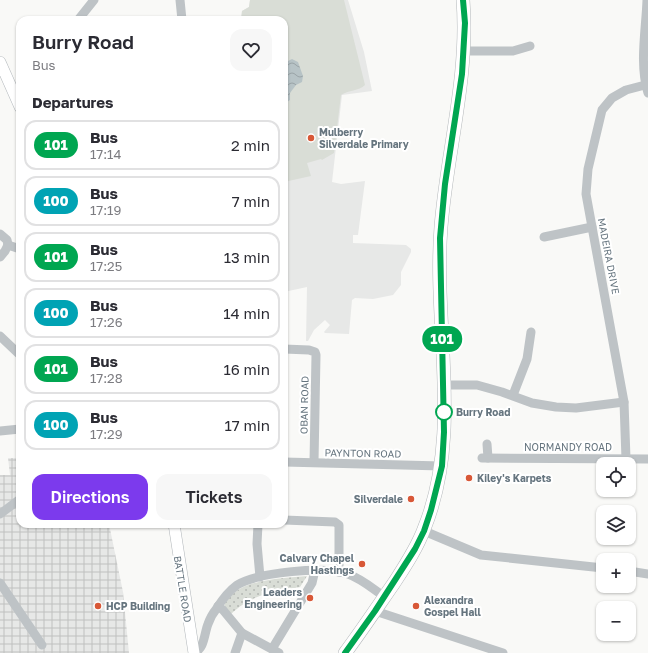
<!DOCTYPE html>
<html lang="en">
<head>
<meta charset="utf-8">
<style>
	body { margin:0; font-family:"Golos Text",sans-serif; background:#f7f7f7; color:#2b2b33; height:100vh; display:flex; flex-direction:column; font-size:15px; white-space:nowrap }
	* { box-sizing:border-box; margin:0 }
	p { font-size:13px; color:#7c7c81 }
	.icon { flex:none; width:22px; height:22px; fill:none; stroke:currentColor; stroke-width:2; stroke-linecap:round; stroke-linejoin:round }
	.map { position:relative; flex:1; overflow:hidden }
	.details { position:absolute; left:16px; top:16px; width:272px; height:512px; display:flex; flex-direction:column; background:#fff; border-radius:12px; box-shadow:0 1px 3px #0004 }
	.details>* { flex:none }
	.badge { padding:0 8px; border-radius:13px; font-size:14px; line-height:26px }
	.controls { position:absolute; left:596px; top:457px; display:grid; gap:8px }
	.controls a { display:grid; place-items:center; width:40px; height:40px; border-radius:8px; background:#fff; box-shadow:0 1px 3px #0004; font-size:20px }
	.map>.badge { position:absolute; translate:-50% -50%; box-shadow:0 0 0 2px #fff }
	h2 { padding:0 16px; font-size:15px; line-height:36px }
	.round { display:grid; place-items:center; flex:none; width:42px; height:42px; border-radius:12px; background:#f7f7f7 }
	.head { display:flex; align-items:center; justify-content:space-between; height:68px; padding:0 16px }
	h1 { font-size:19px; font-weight:600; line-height:30px }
	.action { display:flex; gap:8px; margin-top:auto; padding:8px 16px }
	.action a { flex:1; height:46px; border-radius:12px; background:#7c3aed; color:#fff; font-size:16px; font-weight:600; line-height:46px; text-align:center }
	.action a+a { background:#f7f7f7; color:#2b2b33 }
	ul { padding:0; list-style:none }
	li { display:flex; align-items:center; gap:12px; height:50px; margin:0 8px 6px; padding:0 8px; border:2px solid #e1e1e2; border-radius:12px }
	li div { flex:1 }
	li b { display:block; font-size:15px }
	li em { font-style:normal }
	li .badge { min-width:44px; font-weight:700; text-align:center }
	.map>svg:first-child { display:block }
	.built { fill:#e7e8e7 }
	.industrial { fill:url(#industrial-grid) }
	.green { fill:#d9ddd6 }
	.garden { fill:url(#garden-dots) }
	.water { fill:url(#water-waves) }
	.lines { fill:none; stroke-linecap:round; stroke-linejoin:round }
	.major-casing { stroke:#b2b7bb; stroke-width:12 }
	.highway-casing { stroke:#b4b8bb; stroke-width:14 }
	.minor { stroke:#bec3c6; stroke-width:9 }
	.major { stroke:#fff; stroke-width:11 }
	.highway { stroke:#fff; stroke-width:13 }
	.line-casing { stroke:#fff; stroke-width:9 }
	.line { stroke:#00a651; stroke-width:6 }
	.poi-dot { fill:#d85837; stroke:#fff; stroke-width:1.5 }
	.stop-dot { fill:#fff; stroke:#00a651; stroke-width:2 }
	.labels { text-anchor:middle; stroke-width:4; stroke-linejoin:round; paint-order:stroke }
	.poi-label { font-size:10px; font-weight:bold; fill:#66757f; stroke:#fff; text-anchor:start }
	.street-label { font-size:10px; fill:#66757f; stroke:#fff }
	.stop-label { font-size:10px; font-weight:bold; fill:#66757f; stroke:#fff; text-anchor:start }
</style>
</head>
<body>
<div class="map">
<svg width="648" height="653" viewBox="0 0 648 653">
	<defs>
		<pattern id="industrial-grid" width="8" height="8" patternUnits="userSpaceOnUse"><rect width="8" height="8" fill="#e7e8e7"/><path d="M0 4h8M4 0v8" fill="none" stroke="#bfc1c0"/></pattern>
		<pattern id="garden-dots" width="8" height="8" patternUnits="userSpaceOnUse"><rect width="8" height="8" fill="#d9ddd6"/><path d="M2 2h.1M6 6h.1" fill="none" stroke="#b4b8b3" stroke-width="1.8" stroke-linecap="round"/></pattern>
		<pattern id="water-waves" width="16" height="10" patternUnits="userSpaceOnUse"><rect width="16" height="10" fill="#b7c3c6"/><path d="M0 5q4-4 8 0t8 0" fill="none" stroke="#99a3a6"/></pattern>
	</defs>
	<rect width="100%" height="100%" fill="#f9f9f7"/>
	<polygon class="built" points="250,0 348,0 364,52 372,91 342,95 332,182 341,184 365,181 358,235 353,235 353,243 406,245 411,249 411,252 401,272 401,285 393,295 373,299 355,298 352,300 349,334 325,333 324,332 330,325 325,320 314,330 308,341 306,341 307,287 284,292 284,20 241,20 242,11 249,7"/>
	<polygon class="industrial" points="8,458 20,458 20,524 109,524 123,592 129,653 0,653 0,475 10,475"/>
	<path class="green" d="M 250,0 L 344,0 L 365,85 C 359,91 348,90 341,95 L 334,153 L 322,160 L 321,159 L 307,163 L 311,176 L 284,182 L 284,20 L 241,20 L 242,11 L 249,7 Z"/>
	<path class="garden" d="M 307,576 L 300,587 C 272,592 252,594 231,614 L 225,607 L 225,603 C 228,600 231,595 235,592 C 251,579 287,578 307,576 Z"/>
	<polygon class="water" points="292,59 298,62 303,76 302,82 296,85 290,93 290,100 284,104 284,63"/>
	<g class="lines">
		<g class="major-casing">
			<g id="major">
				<polyline points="0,62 20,107"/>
				<polyline points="174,524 194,653"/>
			</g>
		</g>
		<g class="highway-casing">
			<path id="highway" d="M 345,653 C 362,630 378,606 394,583 C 405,566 417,548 424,529 C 463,433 433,328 441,227 C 447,151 469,77 463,0"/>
		</g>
		<g class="minor">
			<polyline points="180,0 182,20"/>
			<path d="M 647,0 C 646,30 639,64 648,93"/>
			<polyline points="78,20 94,0"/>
			<polyline points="464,51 513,51 530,46"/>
			<polyline points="0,234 7,240 8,245"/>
			<polyline points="544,237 592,227"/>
			<polyline points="8,245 20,249"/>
			<polyline points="0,257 5,251 8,245"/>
			<polyline points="0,336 20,355"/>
			<polyline points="284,349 309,350 315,352 316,355 314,462"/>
			<polyline points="444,385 477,385 502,392 532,403 556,407 576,408 624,402"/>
			<polyline points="513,395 527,359 531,332"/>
			<polyline points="0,431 20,429"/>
			<polyline points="487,444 488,458"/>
			<polyline points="482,458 648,459"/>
			<polyline points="626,459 624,402 586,194 588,169 602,110 612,98 626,90 645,85"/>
			<polyline points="284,462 442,466"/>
			<polyline points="0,514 20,499"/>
			<polyline points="284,520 335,522 339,525 339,572"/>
			<polyline points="258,524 257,544 260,577"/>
			<polyline points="424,531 481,555 603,568"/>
			<polyline points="629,571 648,574"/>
			<polyline points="0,583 42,645"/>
			<polyline points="218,606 223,610 242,633 279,653"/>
			<polyline points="375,611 503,653"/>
			<polyline points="272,649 312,583 315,570"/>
			<path d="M 194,653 C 205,648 204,634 208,624 C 210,618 213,613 217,608 C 222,600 229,591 237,585 C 259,572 324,566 348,574 C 362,579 373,589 385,597"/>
			<polyline points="235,653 242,633"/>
		</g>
		<use href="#major" class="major"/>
		<use href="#highway" class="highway"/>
	</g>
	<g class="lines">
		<g class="line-casing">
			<polyline id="line" points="345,653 375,611 415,549 424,531 431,510 442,466 444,432 440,238 445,184 462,74 465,23 463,0"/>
		</g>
		<use href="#line" class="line"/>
	</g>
	<g class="poi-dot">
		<circle cx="311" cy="138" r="4"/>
		<circle cx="469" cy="478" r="4"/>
		<circle cx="411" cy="499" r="4"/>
		<circle cx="362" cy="564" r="4"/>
		<circle cx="310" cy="598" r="4"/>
		<circle cx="98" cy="606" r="4"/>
		<circle cx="416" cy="606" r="4"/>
	</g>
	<circle class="stop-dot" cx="444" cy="412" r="8"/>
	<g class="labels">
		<g class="poi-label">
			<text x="319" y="136">Mulberry<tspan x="319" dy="12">Silverdale Primary</tspan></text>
			<text x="477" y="482">Kiley's Karpets</text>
			<text x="403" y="503" text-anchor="end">Silverdale</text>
			<text x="354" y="562" text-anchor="end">Calvary Chapel<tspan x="354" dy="12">Hastings</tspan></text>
			<text x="302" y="596" text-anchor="end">Leaders<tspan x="302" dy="12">Engineering</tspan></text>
			<text x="424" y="604">Alexandra<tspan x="424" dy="12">Gospel Hall</tspan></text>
			<text x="106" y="610">HCP Building</text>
		</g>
		<g class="street-label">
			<text transform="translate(609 256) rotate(79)" y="4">MADEIRA DRIVE</text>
			<text transform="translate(304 405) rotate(-89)" y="4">OBAN ROAD</text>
			<text x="568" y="451">NORMANDY ROAD</text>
			<text transform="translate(363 453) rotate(1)" y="4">PAYNTON ROAD</text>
			<text transform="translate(183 589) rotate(81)" y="4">BATTLE ROAD</text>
		</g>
		<g class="stop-label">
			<text x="456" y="416">Burry Road</text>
		</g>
	</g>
</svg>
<div class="controls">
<a><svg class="icon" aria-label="locate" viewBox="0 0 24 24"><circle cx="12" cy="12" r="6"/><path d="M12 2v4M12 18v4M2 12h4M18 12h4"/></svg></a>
<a><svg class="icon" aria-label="layers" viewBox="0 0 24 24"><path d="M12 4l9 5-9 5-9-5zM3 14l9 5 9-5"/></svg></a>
<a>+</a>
<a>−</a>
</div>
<b class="badge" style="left:442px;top:339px;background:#00a651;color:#fff">101</b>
<section class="details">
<div class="head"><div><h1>Burry Road</h1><p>Bus</p></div><a class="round"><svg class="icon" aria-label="heart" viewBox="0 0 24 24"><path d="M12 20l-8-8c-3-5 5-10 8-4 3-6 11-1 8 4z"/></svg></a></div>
<h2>Departures</h2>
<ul>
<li><span class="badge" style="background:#00a651;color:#fff">101</span><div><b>Bus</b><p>17:14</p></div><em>2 min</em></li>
<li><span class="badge" style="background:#00a3b4;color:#fff">100</span><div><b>Bus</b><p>17:19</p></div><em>7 min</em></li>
<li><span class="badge" style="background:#00a651;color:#fff">101</span><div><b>Bus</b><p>17:25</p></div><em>13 min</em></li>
<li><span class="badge" style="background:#00a3b4;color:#fff">100</span><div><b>Bus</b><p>17:26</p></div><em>14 min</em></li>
<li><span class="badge" style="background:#00a651;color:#fff">101</span><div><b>Bus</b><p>17:28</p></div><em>16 min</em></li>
<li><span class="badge" style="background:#00a3b4;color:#fff">100</span><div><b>Bus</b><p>17:29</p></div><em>17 min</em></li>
</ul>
<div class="action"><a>Directions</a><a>Tickets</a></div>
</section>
</div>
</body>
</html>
